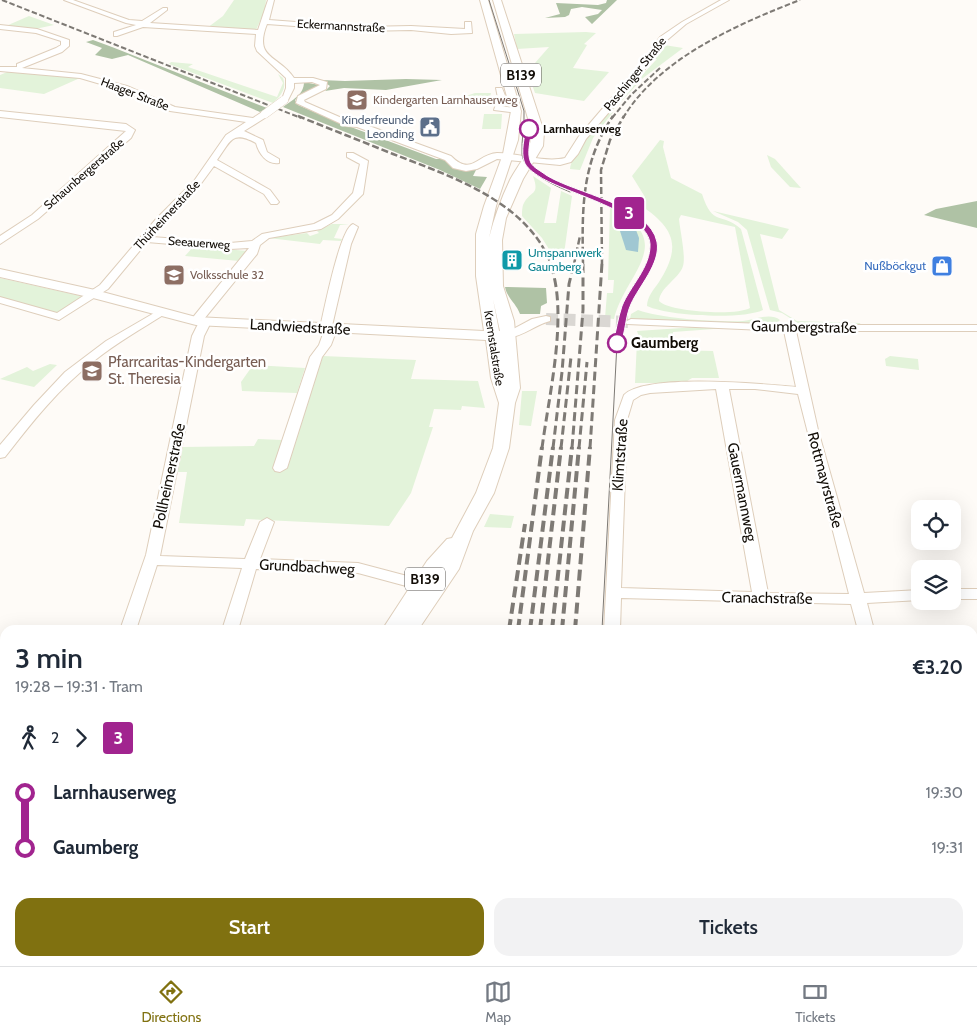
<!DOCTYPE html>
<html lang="en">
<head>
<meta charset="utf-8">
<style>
	body { margin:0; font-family:Cabin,sans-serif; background:#f2f2f3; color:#1f2937; height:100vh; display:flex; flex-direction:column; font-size:19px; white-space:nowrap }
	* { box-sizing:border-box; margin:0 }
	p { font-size:16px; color:#747a83 }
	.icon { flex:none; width:28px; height:28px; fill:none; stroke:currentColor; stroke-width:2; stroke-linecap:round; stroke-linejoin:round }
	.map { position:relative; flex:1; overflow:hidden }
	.panel { position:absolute; left:0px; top:625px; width:978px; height:341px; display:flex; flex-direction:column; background:#fff; border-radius:15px 15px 0 0; box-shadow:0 5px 20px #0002 }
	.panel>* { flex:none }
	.badge { padding:0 10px; border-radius:4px; font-size:18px; line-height:32px }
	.fabs { position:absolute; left:911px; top:500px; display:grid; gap:10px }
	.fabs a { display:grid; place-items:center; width:50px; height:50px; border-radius:10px; background:#fff; box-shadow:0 5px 20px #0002; font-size:25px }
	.map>.badge { position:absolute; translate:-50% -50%; box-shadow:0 0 0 2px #fff }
	.legs { display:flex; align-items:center; gap:8px; height:55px; padding:0 15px; font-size:16px }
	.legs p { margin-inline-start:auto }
	.overview { display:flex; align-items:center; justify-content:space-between; height:85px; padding:0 15px }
	h1 { font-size:28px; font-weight:600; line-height:38px }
	.primary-button { display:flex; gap:10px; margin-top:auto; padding:10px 15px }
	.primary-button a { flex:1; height:58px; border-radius:15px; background:#807110; color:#fff; font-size:20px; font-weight:600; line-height:58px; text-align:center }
	.primary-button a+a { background:#f2f2f3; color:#1f2937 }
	ul { padding:0 15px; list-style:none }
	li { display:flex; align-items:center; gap:18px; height:55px; font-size:19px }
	li i { display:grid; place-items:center; width:8px; height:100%; margin:0 6px; background:currentColor }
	li i::after { content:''; width:12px; height:12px; margin:-6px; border:4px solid; border-radius:50%; background:#fff }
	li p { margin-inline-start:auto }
	li:first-child i { background:linear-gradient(#0000 50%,currentColor 0) }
	li:last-child i { background:linear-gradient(currentColor 50%,#0000 0) }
	.dock { display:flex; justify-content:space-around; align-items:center; height:70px; border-top:1px solid #e0e1e3; background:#fff; font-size:14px; color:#747a83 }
	.dock a { display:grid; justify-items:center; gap:2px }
	.dock .selected { color:#807110 }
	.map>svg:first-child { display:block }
	.green { fill:#e3f3da; fill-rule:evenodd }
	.forest { fill:#afc2a5 }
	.water { fill:#a0c7d2 }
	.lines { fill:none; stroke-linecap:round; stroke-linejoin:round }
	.minor-tunnel { stroke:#dad7d3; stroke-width:12; stroke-dasharray:12 5.5; stroke-linecap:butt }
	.minor-casing { stroke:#decebb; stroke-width:2 }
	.major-casing { stroke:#decebb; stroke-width:2 }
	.minor { fill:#fff; fill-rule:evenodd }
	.major { fill:#fff; fill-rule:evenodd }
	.tram-far1 { stroke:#7e7a75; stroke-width:1 }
	.tram { stroke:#7e7a75; stroke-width:2 }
	.rail-far4 { stroke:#7e7a75; stroke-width:2; stroke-dasharray:5.5 2.5; stroke-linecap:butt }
	.rail-far3 { stroke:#7e7a75; stroke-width:2.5; stroke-dasharray:7 3; stroke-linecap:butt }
	.rail-far2 { stroke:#7e7a75; stroke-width:3; stroke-dasharray:9 4.5; stroke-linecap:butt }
	.rail-far1 { stroke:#7e7a75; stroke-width:4; stroke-dasharray:11 5.5; stroke-linecap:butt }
	.rail { stroke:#7e7a75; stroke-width:5; stroke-dasharray:14 7; stroke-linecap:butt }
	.minor-bridge-casing { stroke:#decebb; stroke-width:9; stroke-linecap:butt }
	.minor-bridge { stroke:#fff; stroke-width:8 }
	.line-1 { fill:#a1248f; stroke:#fff }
	.stop-1-dot { fill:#fff; stroke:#a1248f; stroke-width:2.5 }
	.labels { text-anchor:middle; stroke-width:5; stroke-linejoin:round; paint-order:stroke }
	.far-street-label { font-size:12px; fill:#110c06; stroke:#fff }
	.far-education-label { font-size:12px; fill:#785e54; stroke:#fff; text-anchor:start }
	.far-service-label { font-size:12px; fill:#4e5e75; stroke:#fff; text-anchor:end }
	.far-stop-label { font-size:12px; font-weight:bold; fill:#110c06; stroke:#fff; text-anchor:start }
	.far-culture-label { font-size:12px; fill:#0d838f; stroke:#fff; text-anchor:start }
	.far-shop-label { font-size:12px; fill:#366cbe; stroke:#fff; text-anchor:end }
	.shield { fill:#fff; stroke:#585551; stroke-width:1 }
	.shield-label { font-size:14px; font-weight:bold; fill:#110c06 }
	.street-label { font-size:15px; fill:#110c06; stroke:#fff }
	.stop-label { font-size:15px; font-weight:bold; fill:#110c06; stroke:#fff; text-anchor:start }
	.education-label { font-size:15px; fill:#785e54; stroke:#fff; text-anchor:start }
</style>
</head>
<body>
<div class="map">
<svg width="977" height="966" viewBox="0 0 977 966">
	<rect width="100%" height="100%" fill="#fefbf7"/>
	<g class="green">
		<polygon points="234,0 266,0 265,10 256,30 207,28 223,16"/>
		<polygon points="29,16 54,25 35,29 6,26"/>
		<polygon points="586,32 596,33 584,44 587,45 573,68 609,72 584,101 535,93 525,64 535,63 549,47 517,49 514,34"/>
		<polygon points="664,45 683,48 643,78 613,110 610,109 657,59 654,59"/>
		<path d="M 171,62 L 193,64 L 188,67 L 277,97 L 283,83 L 278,74 L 283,78 C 287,88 281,96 273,103 L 169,64 Z"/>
		<polygon points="12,70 80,78 44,94 0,88 0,75"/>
		<polygon points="475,93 491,93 489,101 485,102 494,103 494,105 471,104 472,101 466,96"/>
		<path d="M 608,112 L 613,112 L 593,138 L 580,170 L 570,169 C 571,155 598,123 608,112 Z"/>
		<polygon points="484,114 502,114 501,129 482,129"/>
		<path d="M 660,140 L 664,141 L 663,147 L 671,178 L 702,194 C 713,228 721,211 741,229 L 763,310 C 742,320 668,316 647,306 C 647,297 654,289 659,282 C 684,243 672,226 636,202 L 645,197 L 632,176 ZM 681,215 L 735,227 L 750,308 C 737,316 669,312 659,301 C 660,287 679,279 683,266 C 686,257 680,230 679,219 Z"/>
		<polygon points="767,155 775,159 801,188 790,187 771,167"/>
		<path d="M 533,176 L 551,188 L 544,223 L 556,223 L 561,191 L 572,196 L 564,254 L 552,254 L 542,238 L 522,216 C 522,212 522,206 524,203 C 531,190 540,196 533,176 Z"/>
		<path d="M 610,208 C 680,241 625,273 614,319 L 605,318 L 607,293 L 613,293 L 614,280 L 608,280 Z"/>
		<polygon points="713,211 789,229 782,239 760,234 779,310 797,321 860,323 861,326 801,325 782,313 770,310 747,230 738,222"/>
		<polygon points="332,224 349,224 340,225 334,238 342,239 341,241 323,240 320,244 268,238 307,233 310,236 319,233 317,231"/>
		<polygon points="194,246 247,251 239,261 185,256"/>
		<polygon points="0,278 81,296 82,297 57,314 0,297"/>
		<path d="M 638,310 C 663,319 716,322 743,321 C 754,320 770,312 780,320 L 776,324 L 630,319 L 631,314 Z"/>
		<polygon points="697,327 727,328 673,332 673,350 713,351 719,378 692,378 684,383 635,383 637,341 632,337 639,337 637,331"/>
		<polygon points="323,356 416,360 411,379 478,381 485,408 462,406 461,410 434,409 429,427 433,427 411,493 389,526 246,519 244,526 179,523 187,472 178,472 183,447 254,446 258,439 282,440 275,469 284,470"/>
		<polygon points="890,356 918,359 919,370 886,366 885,359"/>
		<polygon points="50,364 57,365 34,387 0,379 27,367 33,371"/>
		<polygon points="253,365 305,368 297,393 242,391 241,382"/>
		<polygon points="522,391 537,391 531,426 519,425"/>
		<polygon points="490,514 514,516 511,528 484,527"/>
	</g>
	<g class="forest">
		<polygon points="607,0 617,0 592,24 585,17 598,14 602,10 582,7 571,9 569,15 565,17 545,18 560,14 556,3 598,5 606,3"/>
		<polygon points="93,40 112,47 267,108 260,112 128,55 112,59 95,55 102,48 86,42"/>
		<polygon points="406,79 442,80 386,90 344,88 325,91 330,86 321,80 345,81"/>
		<path d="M 304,82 L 319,85 L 298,97 L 295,100 L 298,105 L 335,121 L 436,159 L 446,159 L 453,167 L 477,168 L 473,176 L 487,177 L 480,189 L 440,170 L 283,107 C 292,100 304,95 304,82 Z"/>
		<polygon points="977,201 977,228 924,215 936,209"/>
		<path d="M 505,287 L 546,288 L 547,303 L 541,306 L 540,314 L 520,314 C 516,303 507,298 505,287 Z"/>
	</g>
	<polygon class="water" points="623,227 636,230 639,238 638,252 626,250 620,231"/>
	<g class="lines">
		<polyline class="minor-tunnel" points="546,319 631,322"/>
		<g class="minor-casing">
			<g id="minor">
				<path d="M 64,0 L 73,0 L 129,20 L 142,21 L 163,8 L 167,8 L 167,10 L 150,23 L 258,30 L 268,0 L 274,0 L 269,20 L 363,27 L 411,26 L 465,29 L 465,22 L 471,22 L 472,33 L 451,34 L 411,30 L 363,31 L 267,24 C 253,59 279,55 294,78 L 313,78 L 327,82 L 326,89 L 304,100 L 305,102 L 351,122 L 361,123 L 451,156 C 472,177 477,154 497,153 C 519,153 544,163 565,158 L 579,136 L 633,73 L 660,37 L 682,22 L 721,0 L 729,0 L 686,24 L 666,41 L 639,77 L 586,139 L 578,154 L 571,162 L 560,165 L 497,159 L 477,169 L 466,171 L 453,168 L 445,160 L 357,127 L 346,126 L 296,103 L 298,96 L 320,85 L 312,82 L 294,83 L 294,88 L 287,102 L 281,102 L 286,88 L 286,78 L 257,51 L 255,46 L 256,34 L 143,27 L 117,36 L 114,36 L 114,32 L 136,25 L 126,23 Z"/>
				<path d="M 0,25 L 37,29 L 69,40 L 69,46 L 62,52 L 22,68 L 81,74 L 127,86 L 175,107 L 253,118 L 262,112 L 268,112 L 268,116 L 244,131 L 263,140 L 267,152 L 279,159 L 279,163 C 267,165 259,154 256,143 C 231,130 231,141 217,160 L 270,190 L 279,202 L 277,204 L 271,204 L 264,194 L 214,166 L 200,185 L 152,237 L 230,243 L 252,241 L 262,234 L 314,224 L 332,215 L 353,193 L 360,164 L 347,157 L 347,153 L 353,153 L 368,161 L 363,194 L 338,219 L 321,229 L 269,238 L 260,245 L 257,254 L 204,319 L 211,322 L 204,336 L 160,556 L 245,559 L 260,522 L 267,518 L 274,522 L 260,559 L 358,563 L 426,581 L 429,585 L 426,589 L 421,590 L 358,573 L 256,569 L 238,630 L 222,630 L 242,568 L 157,565 L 136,630 L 120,630 L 146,555 L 192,336 L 198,324 L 192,323 L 190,321 L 249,248 L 230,249 L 147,242 L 108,289 L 59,320 L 0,303 L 0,297 L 57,313 L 100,285 L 156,219 L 194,181 L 226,135 L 246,122 L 170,111 L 121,90 L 80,78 L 0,71 L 0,67 L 17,67 L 17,64 L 56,48 L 61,45 L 61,41 L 36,33 L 0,29 Z"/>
				<polygon points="496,88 502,88 506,98 502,106 519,109 519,113 494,110 498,98"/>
				<polygon points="0,111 126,124 135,130 131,138 38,219 0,244 0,236 32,215 126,131 0,117"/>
				<path d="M 353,224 L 358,227 L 351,244 L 332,326 L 337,329 L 331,345 L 322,357 L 287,468 L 280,472 L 275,471 L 273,468 L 310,357 L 319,345 L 324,331 L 320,328 C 324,311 340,228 353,224 Z"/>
				<path d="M 161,309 L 167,312 L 165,314 C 141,329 116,343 94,361 C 59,388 32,422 5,457 L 0,458 L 0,445 L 34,405 L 65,372 L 106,341 Z"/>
				<path d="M 546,316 L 550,317 L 550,321 C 535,325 524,336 508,338 L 502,335 L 532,319 Z"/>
				<path d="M 631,319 L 789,325 L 977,325 L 977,331 L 796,331 L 818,430 L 864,593 L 920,590 L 920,600 L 867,603 L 874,630 L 858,630 L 851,604 L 621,598 L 620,630 L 604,630 L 615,420 L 624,395 C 646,373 764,384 796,387 L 784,331 L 627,324 L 625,322 ZM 716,389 L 752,592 L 621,588 L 627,420 L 633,400 L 641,395 L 650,393 ZM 729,389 L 755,389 L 798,394 L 849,594 L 768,593 Z"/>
				<rect x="952" y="589" width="25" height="10"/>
				<rect x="972" y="698" width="5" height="12"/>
				<polygon points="972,727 977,728 977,742 972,741"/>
				<rect x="972" y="871" width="5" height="16"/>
				<polygon points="5,882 5,899 0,900 0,883"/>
				<polygon points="122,961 142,961 140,966 120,966"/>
				<polygon points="630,961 650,961 651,966 631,966"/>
				<rect x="871" y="961" width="20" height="5"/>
			</g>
		</g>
		<g class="major-casing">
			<g id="major">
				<path d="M 480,0 L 488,0 L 521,111 L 518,140 L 496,206 L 489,238 C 494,218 501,199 510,180 C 519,163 531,152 532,132 L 493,0 L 501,0 L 544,132 L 543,146 L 523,179 L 506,218 L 502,240 L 503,286 L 514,321 L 520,388 L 515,403 L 509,448 L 494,493 L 473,531 L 459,569 L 418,630 L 382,630 L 427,561 L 447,539 L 452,538 L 476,493 L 493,448 L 499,403 L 491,378 L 486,340 L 196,325 L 93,298 L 0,277 L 0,269 L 95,290 L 196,317 L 484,331 L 476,276 L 476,234 L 484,206 L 503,154 L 511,111 ZM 493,299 L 500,331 L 499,331 Z"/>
				<rect x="320" y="961" width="26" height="5"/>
			</g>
		</g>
		<use href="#minor" class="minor"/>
		<use href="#major" class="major"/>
		<g class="tram-far1">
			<path d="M 489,0 L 524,111 C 525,126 521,140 522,154 C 523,172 556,186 570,192"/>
			<path d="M 602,630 L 617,343 C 621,328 622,312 629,299 C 635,287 644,277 649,266 C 664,236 637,217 613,205"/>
		</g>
		<g class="tram">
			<polyline points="604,961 604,966"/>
			<polyline points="615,961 616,966"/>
		</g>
		<g class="rail-far4">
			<polyline points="2,0 301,118"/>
			<polyline points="612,118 631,95 661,67"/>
			<path d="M 623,118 C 659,58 738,24 800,0"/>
		</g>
		<g class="rail-far3">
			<path d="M 298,116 C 330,129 361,141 393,154 C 450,176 527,201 551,264"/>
			<polyline points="574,264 580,236"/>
			<path d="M 583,264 C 582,210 581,163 613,116"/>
			<polyline points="602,264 601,170 610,140 624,116"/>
		</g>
		<g class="rail-far2">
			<path d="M 542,448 C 549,394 569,313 550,263"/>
			<polyline points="553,448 562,372 569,284 574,263"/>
			<polyline points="561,448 571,357"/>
			<polyline points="572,448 583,310 583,263"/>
			<polyline points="579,448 587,362"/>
			<polyline points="590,448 602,263"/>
		</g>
		<g class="rail-far1">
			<polyline points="509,630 525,524"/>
			<polyline points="518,630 542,447"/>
			<polyline points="530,630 553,447"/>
			<polyline points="540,630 561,447"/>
			<polyline points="552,630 572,447"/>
			<polyline points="562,630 579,447"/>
			<polyline points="575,630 590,447"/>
		</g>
		<g class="rail">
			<polyline points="517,961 517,966"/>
			<polyline points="460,966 461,961"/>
			<polyline points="471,966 472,961"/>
			<polyline points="488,966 489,961"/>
			<polyline points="501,966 502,961"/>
			<polyline points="529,966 530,961"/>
			<polyline points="546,966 547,961"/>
		</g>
		<g class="minor-bridge-casing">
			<polyline id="minor-bridge" points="265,114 284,100"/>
		</g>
		<use href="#minor-bridge" class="minor-bridge"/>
	</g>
	<path class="line-1" d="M 527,128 L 532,129 C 531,138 526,154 531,163 C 534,168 541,171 546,175 C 574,193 650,205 657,242 C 661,263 639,286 631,304 C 625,317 626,332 620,345 L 613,343 C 616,331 618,318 622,306 C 630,286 651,267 650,244 C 648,212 565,193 540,177 C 534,173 526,168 524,161 C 521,152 524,136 527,128 Z"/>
	<defs>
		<g id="school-square" transform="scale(1.125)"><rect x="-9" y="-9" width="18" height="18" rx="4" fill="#8d6e63" stroke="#fff"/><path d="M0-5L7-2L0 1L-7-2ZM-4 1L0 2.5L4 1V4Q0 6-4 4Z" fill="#fff"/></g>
		<g id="civic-square" transform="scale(1.125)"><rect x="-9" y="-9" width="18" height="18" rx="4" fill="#5c6f8a" stroke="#fff"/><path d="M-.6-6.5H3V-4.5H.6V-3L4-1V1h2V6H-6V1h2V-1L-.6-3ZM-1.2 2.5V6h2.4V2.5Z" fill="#fff"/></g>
		<g id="building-square" transform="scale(1.125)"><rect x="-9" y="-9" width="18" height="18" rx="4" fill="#0f9aa8" stroke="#fff"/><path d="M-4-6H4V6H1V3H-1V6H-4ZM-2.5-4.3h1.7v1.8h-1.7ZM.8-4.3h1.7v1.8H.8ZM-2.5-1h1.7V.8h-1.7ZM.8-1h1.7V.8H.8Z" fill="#fff"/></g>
		<g id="shop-square" transform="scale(1.125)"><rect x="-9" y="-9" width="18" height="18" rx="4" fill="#3f7fe0" stroke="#fff"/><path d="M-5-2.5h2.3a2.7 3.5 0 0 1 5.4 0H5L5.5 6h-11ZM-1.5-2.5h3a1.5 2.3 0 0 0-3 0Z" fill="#fff"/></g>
	</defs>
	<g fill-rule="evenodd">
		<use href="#school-square" x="357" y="100"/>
		<use href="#civic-square" x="430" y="127"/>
		<use href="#building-square" x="512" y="260"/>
		<use href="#shop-square" x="942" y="266"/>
		<use href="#school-square" x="174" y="275"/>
		<use href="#school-square" x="92" y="371"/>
	</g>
	<g class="stop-1-dot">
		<circle cx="529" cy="129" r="9"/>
		<circle cx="617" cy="343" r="9"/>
	</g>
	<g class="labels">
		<g class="far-street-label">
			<text transform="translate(341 26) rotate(3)" y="4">Eckermannstraße</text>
			<text transform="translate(635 74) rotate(-51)" y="4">Paschinger Straße</text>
			<text transform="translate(135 94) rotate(21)" y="4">Haager Straße</text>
			<text transform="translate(84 174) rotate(-41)" y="4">Schaunbergerstraße</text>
			<text transform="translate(167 215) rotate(-47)" y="4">Thürheimerstraße</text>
			<text transform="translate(199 243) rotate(4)" y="4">Seeauerweg</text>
			<text transform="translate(494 348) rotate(81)" y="4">Kremstalstraße</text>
		</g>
		<g class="far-education-label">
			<text x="373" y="104">Kindergarten Larnhauserweg</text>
			<text x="190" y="279">Volksschule 32</text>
		</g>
		<g class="far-service-label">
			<text x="414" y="124">Kinderfreunde<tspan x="414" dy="14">Leonding</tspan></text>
		</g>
		<g class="far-stop-label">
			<text x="543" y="133">Larnhauserweg</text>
		</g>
		<g class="far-culture-label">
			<text x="528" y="257">Umspannwerk<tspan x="528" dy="14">Gaumberg</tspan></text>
		</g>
		<g class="far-shop-label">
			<text x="926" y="270">Nußböckgut</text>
		</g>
		<g class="shield">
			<rect x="501" y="63.5" width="40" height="23" rx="4"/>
			<rect x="405" y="567.5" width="40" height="23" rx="4"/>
		</g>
		<g class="shield-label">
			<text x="521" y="80">B139</text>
			<text x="425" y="584">B139</text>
		</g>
		<g class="street-label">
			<text transform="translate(300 327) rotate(3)" y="5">Landwiedstraße</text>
			<text transform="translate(804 327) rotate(1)" y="5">Gaumbergstraße</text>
			<text transform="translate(620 455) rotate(-86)" y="5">Klimtstraße</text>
			<text transform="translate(169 476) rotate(-78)" y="5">Pollheimerstraße</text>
			<text transform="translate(825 480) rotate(75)" y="5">Rottmayrstraße</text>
			<text transform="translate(742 492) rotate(79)" y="5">Gauermannweg</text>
			<text transform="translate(307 567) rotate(3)" y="5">Grundbachweg</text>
			<text transform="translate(767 598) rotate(1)" y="5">Cranachstraße</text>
		</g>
		<g class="stop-label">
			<text x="631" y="348">Gaumberg</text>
		</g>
		<g class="education-label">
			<text x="108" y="367">Pfarrcaritas-Kindergarten<tspan x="108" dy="17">St. Theresia</tspan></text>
		</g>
	</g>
</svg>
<div class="fabs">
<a><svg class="icon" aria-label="locate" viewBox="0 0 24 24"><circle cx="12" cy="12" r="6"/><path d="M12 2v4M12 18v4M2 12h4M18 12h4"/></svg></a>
<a><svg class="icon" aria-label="layers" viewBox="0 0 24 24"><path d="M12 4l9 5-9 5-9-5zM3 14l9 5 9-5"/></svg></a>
</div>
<b class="badge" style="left:629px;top:213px;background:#a1248f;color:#fff">3</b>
<section class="panel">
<div class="overview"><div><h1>3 min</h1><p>19:28 – 19:31 · Tram</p></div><b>€3.20</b></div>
<div class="legs"><svg class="icon" aria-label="walk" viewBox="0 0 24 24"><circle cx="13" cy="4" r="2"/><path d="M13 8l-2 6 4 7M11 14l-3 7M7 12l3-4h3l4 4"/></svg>2<svg class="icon" aria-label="forward" viewBox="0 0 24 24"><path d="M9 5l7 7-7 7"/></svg><b class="badge" style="background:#a1248f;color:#fff">3</b></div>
<ul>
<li><i style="color:#a1248f"></i><b>Larnhauserweg</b><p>19:30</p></li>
<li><i style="color:#a1248f"></i><b>Gaumberg</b><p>19:31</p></li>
</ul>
<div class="primary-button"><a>Start</a><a>Tickets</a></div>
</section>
</div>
<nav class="dock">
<a class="selected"><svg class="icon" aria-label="directions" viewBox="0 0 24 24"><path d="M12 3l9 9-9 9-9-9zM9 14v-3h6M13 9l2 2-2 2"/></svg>Directions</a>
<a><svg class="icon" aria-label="map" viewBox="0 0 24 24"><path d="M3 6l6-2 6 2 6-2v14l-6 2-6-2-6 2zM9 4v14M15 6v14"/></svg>Map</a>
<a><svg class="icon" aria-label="tickets" viewBox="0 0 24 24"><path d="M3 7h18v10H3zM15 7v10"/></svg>Tickets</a>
</nav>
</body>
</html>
